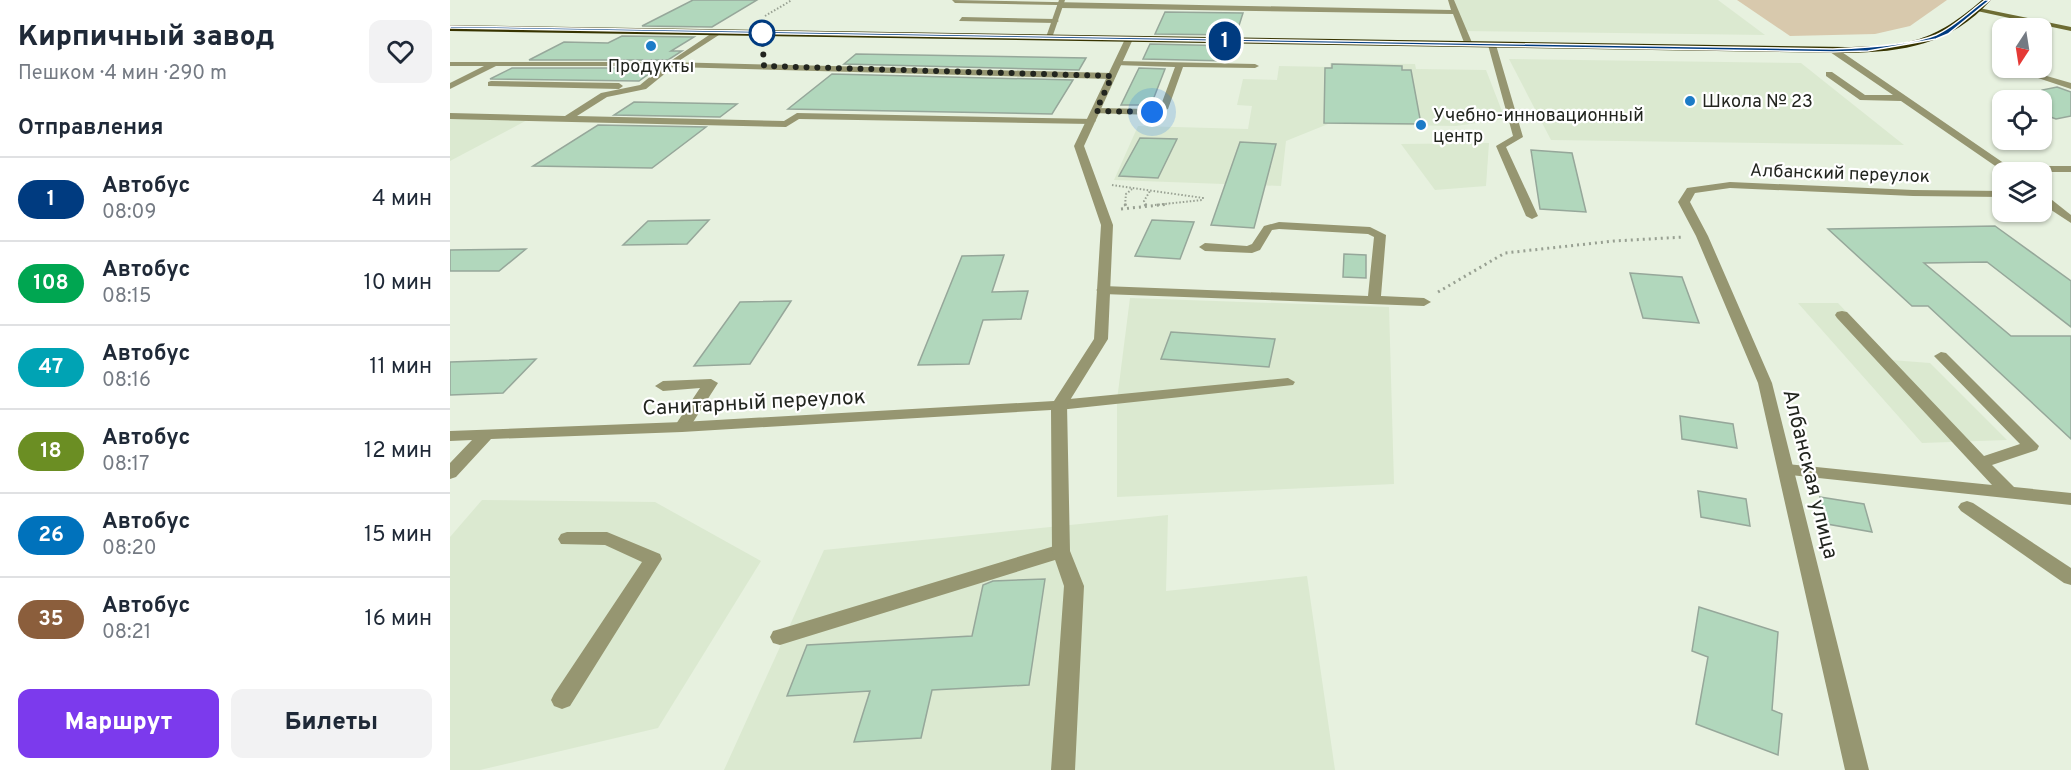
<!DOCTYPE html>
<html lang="ru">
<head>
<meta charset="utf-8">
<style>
	body { margin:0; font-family:Overpass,sans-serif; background:#f2f2f3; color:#1f2937; height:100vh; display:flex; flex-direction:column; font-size:22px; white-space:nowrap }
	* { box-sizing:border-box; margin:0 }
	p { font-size:20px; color:#747a83 }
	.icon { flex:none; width:33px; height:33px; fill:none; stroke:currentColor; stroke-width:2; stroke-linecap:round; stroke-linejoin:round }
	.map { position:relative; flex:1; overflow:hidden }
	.sheet { display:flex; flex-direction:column; background:#fff; width:450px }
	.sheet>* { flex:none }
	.badge { padding:0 12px; border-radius:20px; font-size:21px; line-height:39px }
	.needle { width:39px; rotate:192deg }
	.tools { position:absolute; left:1542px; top:18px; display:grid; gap:12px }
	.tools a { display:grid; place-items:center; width:60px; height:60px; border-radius:12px; background:#fff; box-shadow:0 2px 4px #0004; font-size:30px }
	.you { position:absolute; width:30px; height:30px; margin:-15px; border:4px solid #fff; border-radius:50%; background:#1a73e8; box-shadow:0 0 0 9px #1a73e833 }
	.map>.badge { position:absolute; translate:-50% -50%; box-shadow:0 0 0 3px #fff }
	h2 { padding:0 18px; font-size:22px; line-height:54px }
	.round { display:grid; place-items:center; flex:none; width:63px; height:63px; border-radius:12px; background:#f2f2f3 }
	.overview { display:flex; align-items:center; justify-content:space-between; height:102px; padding:0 18px }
	h1 { font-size:28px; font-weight:800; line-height:45px }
	.primary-button { display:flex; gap:12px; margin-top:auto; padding:12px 18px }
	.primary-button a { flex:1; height:69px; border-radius:12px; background:#7c3aed; color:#fff; font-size:24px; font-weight:800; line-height:69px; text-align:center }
	.primary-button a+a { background:#f2f2f3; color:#1f2937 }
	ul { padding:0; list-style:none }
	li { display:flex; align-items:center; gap:18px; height:84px; padding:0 18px; border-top:2px solid #e0e1e3 }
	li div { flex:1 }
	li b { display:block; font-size:22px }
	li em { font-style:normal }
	li .badge { min-width:66px; font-weight:700; text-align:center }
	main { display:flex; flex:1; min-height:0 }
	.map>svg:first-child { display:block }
	.built { fill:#dbe9d0 }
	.green { fill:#d8c9ad }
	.building { fill:#b1d7bc; stroke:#96a79a; stroke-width:1.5 }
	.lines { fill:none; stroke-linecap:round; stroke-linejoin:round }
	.path-far1 { stroke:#98a092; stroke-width:2; stroke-dasharray:1.5 2; stroke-linecap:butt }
	.path { stroke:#98a092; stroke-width:3; stroke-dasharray:2 4; stroke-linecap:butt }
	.lane { fill:#969671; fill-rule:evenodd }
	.street { fill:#969671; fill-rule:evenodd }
	.secondary { fill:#6d6c33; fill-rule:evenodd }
	.highway { fill:#373400; fill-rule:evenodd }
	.line { fill:#003b80; stroke:#fff; stroke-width:1.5 }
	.walk { stroke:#22251f; stroke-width:6; stroke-dasharray:0 10.8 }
	.stop-dot { fill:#fff; stroke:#003b80; stroke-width:3 }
	.poi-dot { fill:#1c7bc7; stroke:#fff; stroke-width:2 }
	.labels { text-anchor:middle; stroke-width:4.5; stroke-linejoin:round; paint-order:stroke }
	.far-poi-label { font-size:18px; fill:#22251f; stroke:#fff; text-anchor:start }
	.far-street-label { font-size:18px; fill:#22251f; stroke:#fff }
	.street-label { font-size:21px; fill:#22251f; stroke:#fff }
</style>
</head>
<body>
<main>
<section class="sheet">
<div class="overview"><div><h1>Кирпичный завод</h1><p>Пешком · 4 мин · 290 m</p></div><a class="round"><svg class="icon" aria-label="heart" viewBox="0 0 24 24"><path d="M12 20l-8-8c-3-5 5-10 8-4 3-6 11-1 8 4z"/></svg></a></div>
<h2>Отправления</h2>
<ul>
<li><span class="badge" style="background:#003b80;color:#fff">1</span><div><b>Автобус</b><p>08:09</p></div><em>4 мин</em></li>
<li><span class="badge" style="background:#00a651;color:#fff">108</span><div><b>Автобус</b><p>08:15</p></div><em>10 мин</em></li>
<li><span class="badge" style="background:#00a3b4;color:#fff">47</span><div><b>Автобус</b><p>08:16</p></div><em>11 мин</em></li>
<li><span class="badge" style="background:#6b8e23;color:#fff">18</span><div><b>Автобус</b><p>08:17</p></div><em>12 мин</em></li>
<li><span class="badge" style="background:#0072bc;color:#fff">26</span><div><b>Автобус</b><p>08:20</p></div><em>15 мин</em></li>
<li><span class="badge" style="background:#8b5e3c;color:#fff">35</span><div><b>Автобус</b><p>08:21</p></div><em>16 мин</em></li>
</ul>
<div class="primary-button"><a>Маршрут</a><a>Билеты</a></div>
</section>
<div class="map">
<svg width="1621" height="770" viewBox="0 0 1621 770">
	<rect width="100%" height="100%" fill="#e7f1df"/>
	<g class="built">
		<polygon points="1001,0 1268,0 1315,35 1010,31"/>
		<polygon points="1059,59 1351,63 1454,145 1101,140"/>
		<polygon points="880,63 965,64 966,69 1036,70 1055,119 1006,126 878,124 836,141 831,186 664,180 688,126 798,129 802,106 787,105 793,79 827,80 829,66 880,67"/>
		<polygon points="0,115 81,118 0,161"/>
		<polygon points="1039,143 1036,186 985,190 951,144"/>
		<polygon points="680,298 939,307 944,484 667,497 667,400"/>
		<polygon points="1348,303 1388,303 1441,360 1480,363 1557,440 1472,443"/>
		<polygon points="32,500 205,502 311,561 208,728 30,770 0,770 0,537"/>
		<polygon points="718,515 716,591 857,576 885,770 274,770 374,550"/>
	</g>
	<polygon class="green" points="1287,0 1497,0 1460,26 1425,34 1340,36"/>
	<g class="building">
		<polygon points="243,0 307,0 262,27 192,26"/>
		<polygon points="715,12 793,13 786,35 705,34"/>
		<polygon points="172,36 244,37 221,51 232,51 218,60 79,60 114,42 158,43"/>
		<polygon points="700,44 783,46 778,61 693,59"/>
		<polygon points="406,54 636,58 629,70 394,64"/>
		<polygon points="882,64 952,66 952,70 961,70 971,124 874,123 875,68 882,68"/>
		<polygon points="62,68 207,68 189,81 40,79"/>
		<polygon points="689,68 715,69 701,105 671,105"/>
		<polygon points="382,74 623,80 602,114 338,109"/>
		<polygon points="1607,87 1621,92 1621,116 1606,119 1592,114 1592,90"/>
		<polygon points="184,102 287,104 270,117 164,115"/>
		<polygon points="148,125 256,127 202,168 83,166"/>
		<polygon points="690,138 727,139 708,178 669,176"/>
		<polygon points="790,142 826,144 804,228 761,225"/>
		<polygon points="1081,150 1122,153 1136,212 1090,209"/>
		<polygon points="259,220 237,244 173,245 198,221"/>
		<polygon points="702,220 744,222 730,259 685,256"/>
		<polygon points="1545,226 1621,281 1621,327 1537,262 1474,263 1561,336 1621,336 1621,439 1478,306 1462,306 1378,229"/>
		<polygon points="76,249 49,271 0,271 0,250"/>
		<polygon points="894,254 916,255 916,278 893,277"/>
		<polygon points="554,255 542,292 578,291 571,319 533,320 519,364 468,365 512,256"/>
		<polygon points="1180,273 1232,277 1249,323 1193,318"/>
		<polygon points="341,301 300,364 244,366 290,302"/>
		<polygon points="721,332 825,339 819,367 711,359"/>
		<polygon points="86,359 53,393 0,395 0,362"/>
		<polygon points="1230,416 1283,424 1287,448 1232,439"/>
		<polygon points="1248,491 1296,499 1300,526 1251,517"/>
		<polygon points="1370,497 1414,504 1422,532 1377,524"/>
		<polygon points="595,579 579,685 482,690 471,738 404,742 420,691 337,696 357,645 522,636 533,585 543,581"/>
		<polygon points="1249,607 1328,632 1322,710 1332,714 1328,755 1246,724 1258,657 1242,651"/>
	</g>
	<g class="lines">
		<g class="path-far1">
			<polyline points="315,16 342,0"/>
			<polyline points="662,185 753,198 752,200 705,205"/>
			<polyline points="675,205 676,194 682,189"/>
			<polyline points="696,205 694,201 700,191"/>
		</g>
		<g class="path">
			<polyline points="675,204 677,209"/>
			<polyline points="695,204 696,206"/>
			<polyline points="671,209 719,204"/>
			<polyline points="988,292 1055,253 1164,241 1234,237"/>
		</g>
		<g class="lane">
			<polygon points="502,0 1001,10 998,0 1004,0 1023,45 1019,47 1015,45 1003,14 610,8 607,5 505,3"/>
			<polygon points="512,17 605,19 609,21 605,23 509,21"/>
			<polygon points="1042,43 1046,45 1073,137 1056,147 1088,216 1082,219 1076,216 1046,146 1063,136 1038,45"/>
			<polygon points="1380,48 1386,48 1558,166 1621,166 1621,172 1554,172 1451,101 1410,100 1376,76 1376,72 1382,72 1415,95 1443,95 1380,52"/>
			<polygon points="668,61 805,64 809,66 805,68 733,67 718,109 702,115 643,113 643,109 646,108 701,109 711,105 725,67 665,65 664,63"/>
			<polygon points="218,62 662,73 666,76 662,79 223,67 196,89 157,97 127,116 334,121 347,113 644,119 646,121 641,124 349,119 336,127 0,119 0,113 115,116 151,93 190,85"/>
			<polygon points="1558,68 1569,68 1621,83 1621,89"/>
			<polygon points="41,81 169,83 173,86 169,89 38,86 38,82"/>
			<polygon points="1592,192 1621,215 1621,223 1592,204"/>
			<polygon points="829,222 920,227 936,235 931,296 974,298 981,302 974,306 653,294 646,290 653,286 918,296 924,237 918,234 829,229 822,230 810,250 802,253 755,251 749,247 755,243 797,246 802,244 814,226"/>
			<polygon points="1392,311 1397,312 1534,456 1570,444 1484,356 1491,352 1496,353 1589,446 1587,450 1542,465 1564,487 1621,493 1621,505 1331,474 1329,470 1331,466 1337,464 1542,485 1387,318 1385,315 1387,312"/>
			<polygon points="838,378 845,382 843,385 609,410 601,405 609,400"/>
			<polygon points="261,379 268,383 238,430 226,430 224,427 250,388 213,391 205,386 213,381"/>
			<polygon points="1517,501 1523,503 1621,568 1621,585 1614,583 1511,511 1508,507 1511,503"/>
			<polygon points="117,532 157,532 210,554 212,559 120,706 112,709 104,706 101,700 104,694 192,562 155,545 111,544 108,539 111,534"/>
			<polygon points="611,544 618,546 620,551 618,556 330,645 323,643 320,637 323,631 330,629"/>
		</g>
		<g class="street">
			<polygon points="609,0 615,0 602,38 595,40"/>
			<polygon points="265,31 272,33 221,66 46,66 0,89 0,83 34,66 0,66 0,62 219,62"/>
			<polygon points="679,37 683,39 634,146 663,225 658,339 617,405 620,551 634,586 625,770 601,770 614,586 602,551 601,410 232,432 41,439 6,477 0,479 0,463 22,440 0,441 0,431 232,422 604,401 644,339 651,225 624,146 675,39"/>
			<polygon points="1280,182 1463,190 1552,191 1552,197 1463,196 1280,188 1245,193 1240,202 1258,236 1322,383 1419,770 1395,770 1308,383 1246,236 1228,202 1237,188"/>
		</g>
		<polygon class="secondary" points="1524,7 1621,27 1621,31 1527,11"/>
		<path class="highway" d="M 1532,0 L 1541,0 C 1500,45 1454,52 1396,53 L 0,31 L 0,25 L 1396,47 C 1459,46 1483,42 1532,0 Z"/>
	</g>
	<path class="line" d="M 1535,0 L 1540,0 L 1498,34 L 1486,39 L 1418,51 L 1383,52 L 0,28 L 0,26 L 1383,49 C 1409,48 1462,45 1486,35 C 1504,27 1520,11 1535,0 Z"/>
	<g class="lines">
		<polyline class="walk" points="312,33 314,66 662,76 646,111 702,112"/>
	</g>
	<circle class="stop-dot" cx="312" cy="33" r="12"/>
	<g class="poi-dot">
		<circle cx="201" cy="46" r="6"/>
		<circle cx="1240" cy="101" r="6"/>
		<circle cx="971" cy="125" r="6"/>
	</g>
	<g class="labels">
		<g class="far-poi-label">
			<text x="201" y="72" text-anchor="middle">Продукты</text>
			<text x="1252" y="107">Школа № 23</text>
			<text x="983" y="121">Учебно-инновационный<tspan x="983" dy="21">центр</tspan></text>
		</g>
		<g class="far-street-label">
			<text transform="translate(1390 173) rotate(2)" y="6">Албанский переулок</text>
		</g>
		<g class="street-label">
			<text transform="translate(304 402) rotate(-3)" y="7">Санитарный переулок</text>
			<text transform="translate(1361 474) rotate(76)" y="7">Албанская улица</text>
		</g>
	</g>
</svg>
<div class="tools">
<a><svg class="needle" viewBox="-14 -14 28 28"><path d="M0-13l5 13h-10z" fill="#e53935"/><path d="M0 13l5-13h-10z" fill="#747a83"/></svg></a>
<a><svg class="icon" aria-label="locate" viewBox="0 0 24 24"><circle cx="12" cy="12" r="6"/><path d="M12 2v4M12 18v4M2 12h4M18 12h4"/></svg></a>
<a><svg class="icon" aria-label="layers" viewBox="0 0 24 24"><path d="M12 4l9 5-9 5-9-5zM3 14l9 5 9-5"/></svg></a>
</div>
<div class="you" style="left:702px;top:112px"></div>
<b class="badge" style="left:775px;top:41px;background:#003b80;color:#fff">1</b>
</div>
</main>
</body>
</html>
